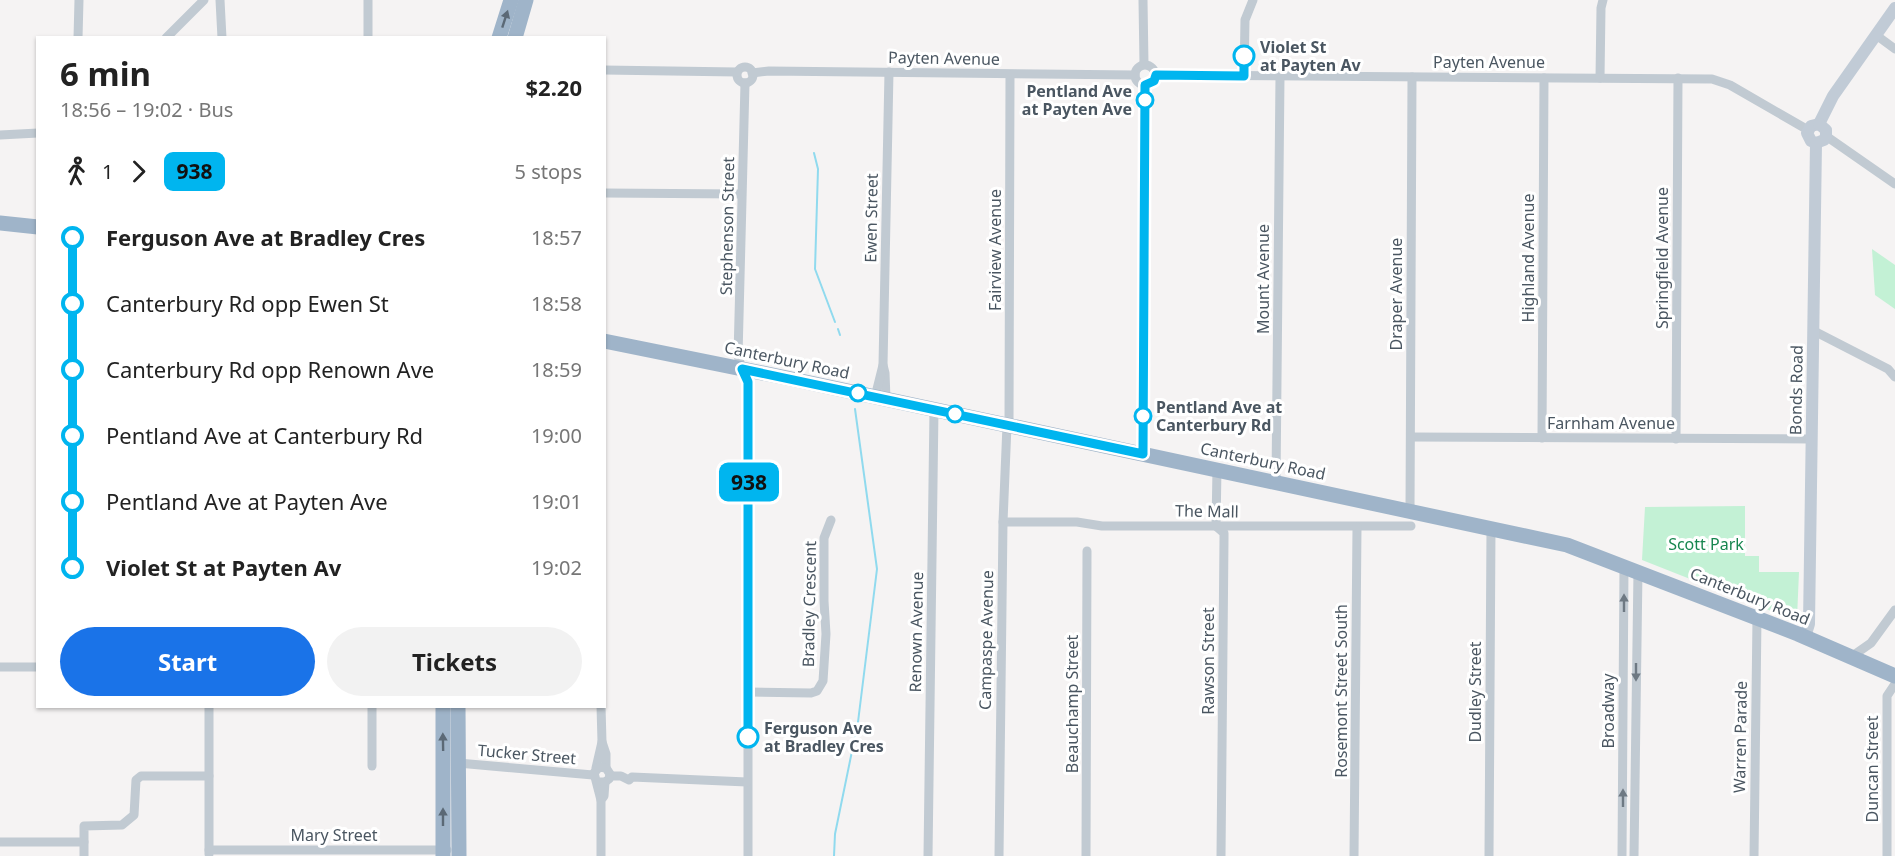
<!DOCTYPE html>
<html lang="en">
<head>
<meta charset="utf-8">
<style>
	body { margin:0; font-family:"Noto Sans",sans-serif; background:#f2f2f2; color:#222; height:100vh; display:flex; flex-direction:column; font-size:22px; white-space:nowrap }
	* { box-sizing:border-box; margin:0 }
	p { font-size:20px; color:#767676 }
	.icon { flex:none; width:33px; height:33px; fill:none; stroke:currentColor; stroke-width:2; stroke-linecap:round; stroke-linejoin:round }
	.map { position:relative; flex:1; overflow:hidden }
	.sheet { position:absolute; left:36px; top:36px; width:570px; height:672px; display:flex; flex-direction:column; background:#fff; border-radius:0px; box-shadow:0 2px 4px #0004 }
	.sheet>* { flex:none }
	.badge { padding:0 12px; border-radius:9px; font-size:21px; line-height:39px }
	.map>.badge { position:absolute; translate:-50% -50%; box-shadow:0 0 0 3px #fff }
	.legs { display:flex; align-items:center; gap:9px; height:66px; padding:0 24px; font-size:20px }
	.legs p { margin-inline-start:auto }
	.summary { display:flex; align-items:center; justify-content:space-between; height:102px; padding:0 24px }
	h1 { font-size:33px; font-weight:700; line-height:45px }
	.cta { display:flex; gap:12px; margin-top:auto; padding:12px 24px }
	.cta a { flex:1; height:69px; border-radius:36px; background:#1a73e8; color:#fff; font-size:24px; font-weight:700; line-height:69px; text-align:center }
	.cta a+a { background:#f2f2f2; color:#222 }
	ul { padding:0 24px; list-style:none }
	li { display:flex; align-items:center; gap:21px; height:66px; font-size:22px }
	li i { display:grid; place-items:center; width:9px; height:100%; margin:0 8px; background:currentColor }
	li i::after { content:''; width:15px; height:15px; margin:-8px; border:4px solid; border-radius:50%; background:#fff }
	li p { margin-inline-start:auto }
	li:first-child i { background:linear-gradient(#0000 50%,currentColor 0) }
	li:last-child i { background:linear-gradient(currentColor 50%,#0000 0) }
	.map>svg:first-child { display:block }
	.green { fill:#c3f1d5 }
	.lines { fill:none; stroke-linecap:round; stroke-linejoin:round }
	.stream { stroke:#90daee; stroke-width:2 }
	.minor { stroke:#c1cad2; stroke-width:9 }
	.secondary { stroke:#c1cbd6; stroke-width:12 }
	.trunk { stroke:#9fb4c9; stroke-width:15 }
	.oneway { fill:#5b6976 }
	.oneway2 { fill:#6e7983 }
	.line-1-casing { stroke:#fff; stroke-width:14 }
	.line-1 { stroke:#00b5ef; stroke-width:9 }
	.stop-1-dot { fill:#fff; stroke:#00b5ef; stroke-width:3 }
	.labels { text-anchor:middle; stroke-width:6; stroke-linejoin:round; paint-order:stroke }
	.stop-label { font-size:16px; font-weight:bold; fill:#4a5661; stroke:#fff; text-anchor:start }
	.street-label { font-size:16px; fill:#4a5661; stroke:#fff }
	.park-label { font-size:16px; fill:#17864f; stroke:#fff }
</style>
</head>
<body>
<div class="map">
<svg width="1895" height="856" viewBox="0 0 1895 856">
	<rect width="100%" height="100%" fill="#f5f3f3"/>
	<g class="green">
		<polygon points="1872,249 1895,265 1895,309 1875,295"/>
		<polygon points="1745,506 1745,556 1759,556 1759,572 1799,572 1797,618 1794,620 1642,560 1645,507"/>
	</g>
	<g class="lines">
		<g class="stream">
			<polyline points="814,153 818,169 815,269 835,322"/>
			<polyline points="838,329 840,335"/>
			<polyline points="834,856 835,834 858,722 877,569 855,409"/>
		</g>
		<g class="minor">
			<polyline points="220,0 222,38"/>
			<polyline points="1143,0 1144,64"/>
			<polyline points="1876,35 1895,49"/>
			<polyline points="78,38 79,0"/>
			<polyline points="166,38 204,0"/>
			<polyline points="368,38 368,0"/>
			<circle cx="1145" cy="75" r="10"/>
			<circle cx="745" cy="75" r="8"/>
			<polyline points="604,70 737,72"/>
			<polyline points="752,73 769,71 1135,75"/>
			<polyline points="1156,75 1712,79 1730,85 1808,130"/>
			<polyline points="1244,76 1245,20 1253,0"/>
			<polyline points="1600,78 1601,8 1603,0"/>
			<polyline points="745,83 738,356 742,369 748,382 748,856"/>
			<polyline points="0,135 38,133"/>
			<polyline points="1826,136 1895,184"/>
			<polyline points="604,193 741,194"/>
			<polyline points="1814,331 1888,369 1895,377"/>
			<polyline points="883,365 885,373 886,399"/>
			<polyline points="875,397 883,365 889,72"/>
			<polyline points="1009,425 1010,75"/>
			<polyline points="1411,437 1811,439"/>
			<polyline points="1542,438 1544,78"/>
			<polyline points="1676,439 1678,78"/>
			<polyline points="1143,454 1145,85"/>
			<polyline points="1217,469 1216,526 1224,533 1224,539 1221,856"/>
			<polyline points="1276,481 1280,76"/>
			<polyline points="1410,511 1412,77"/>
			<polyline points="1003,522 1077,522 1102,526 1411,526"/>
			<polyline points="1851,657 1871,643 1895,610"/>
			<polyline points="0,667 38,667"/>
			<polyline points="748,692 811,693 817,691 823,681 826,634 824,601 824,538 831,520"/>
			<polyline points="372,706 372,766"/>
			<polyline points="602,742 606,754 606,768"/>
			<polyline points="458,763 593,775"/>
			<polyline points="596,768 602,742 601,706"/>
			<polyline points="610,776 621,776 629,780 632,777 747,782"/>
			<polyline points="597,782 605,782 609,779 610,774 606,768 599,767 594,773 601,800"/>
			<polyline points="0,842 84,842 84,826 122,825 134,815 136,780 141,776 209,776"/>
			<polyline points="209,850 447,850"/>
			<polyline points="209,854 209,706"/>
			<polyline points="84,856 84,842"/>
			<polyline points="601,856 601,800 604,796 605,782"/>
			<polyline points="928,856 934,409"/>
			<polyline points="999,856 1003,522 1007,425"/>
			<polyline points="1086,856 1087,551"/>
			<polyline points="1354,856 1357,527"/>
			<polyline points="1489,856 1491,528"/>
			<polyline points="1622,856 1624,566"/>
			<polyline points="1634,856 1638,571"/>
			<polyline points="1754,856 1757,618"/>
			<polyline points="1887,856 1887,696 1895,684"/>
		</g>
		<g class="secondary">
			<polyline points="1819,124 1833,96 1895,8"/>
			<polyline points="1816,143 1811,141 1807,133 1811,126 1819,124"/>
			<polyline points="1816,143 1824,140 1826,136 1826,130 1819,124"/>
			<polyline points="1805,637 1809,624 1816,143"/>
		</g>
		<g class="trunk">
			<polyline points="499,38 511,0"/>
			<polyline points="515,38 526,0"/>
			<polyline points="0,223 38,227"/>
			<polyline points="604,341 787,378 1567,545 1798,634 1895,676"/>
			<polyline points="443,706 443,856"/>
			<polyline points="458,706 459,856"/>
		</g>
	</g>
	<defs><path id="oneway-solid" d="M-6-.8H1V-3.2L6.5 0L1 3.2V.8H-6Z" transform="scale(1.5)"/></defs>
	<g class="oneway">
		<use href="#oneway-solid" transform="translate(505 19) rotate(-72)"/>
		<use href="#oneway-solid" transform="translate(443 742) rotate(-91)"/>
		<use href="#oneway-solid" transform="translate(443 817) rotate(-90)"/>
	</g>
	<g class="oneway2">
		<use href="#oneway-solid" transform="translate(1624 603) rotate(-90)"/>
		<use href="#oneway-solid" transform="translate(1636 672) rotate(90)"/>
		<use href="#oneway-solid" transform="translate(1623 798) rotate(-90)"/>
	</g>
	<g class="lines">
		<g class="line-1-casing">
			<polyline id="line-1" points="748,737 748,382 742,369 1143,454 1145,85 1154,81 1156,75 1244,76 1244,56"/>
		</g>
		<use href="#line-1" class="line-1"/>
	</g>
	<g class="stop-1-dot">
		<circle cx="1244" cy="56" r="10"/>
		<circle cx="1145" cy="100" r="8"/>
		<circle cx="858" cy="393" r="8"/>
		<circle cx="955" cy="414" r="8"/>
		<circle cx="1143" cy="416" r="8"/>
		<circle cx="748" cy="737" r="10"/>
	</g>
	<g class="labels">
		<g class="stop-label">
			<text x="1260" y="53">Violet St<tspan x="1260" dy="18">at Payten Av</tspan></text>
			<text x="1132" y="97" text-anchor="end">Pentland Ave<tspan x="1132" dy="18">at Payten Ave</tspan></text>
			<text x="1156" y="413">Pentland Ave at<tspan x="1156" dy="18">Canterbury Rd</tspan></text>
			<text x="764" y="734">Ferguson Ave<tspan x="764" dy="18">at Bradley Cres</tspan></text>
		</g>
		<g class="street-label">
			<text transform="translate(944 58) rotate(1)" y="6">Payten Avenue</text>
			<text x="1489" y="68">Payten Avenue</text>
			<text transform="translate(871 218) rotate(-89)" y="6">Ewen Street</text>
			<text transform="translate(727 226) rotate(-89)" y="6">Stephenson Street</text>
			<text transform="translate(995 250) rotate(-90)" y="6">Fairview Avenue</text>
			<text transform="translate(1528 258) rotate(-90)" y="6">Highland Avenue</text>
			<text transform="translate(1662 258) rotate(-90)" y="6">Springfield Avenue</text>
			<text transform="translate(1263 279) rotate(-90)" y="6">Mount Avenue</text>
			<text transform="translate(1396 294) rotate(-90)" y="6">Draper Avenue</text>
			<text transform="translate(787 360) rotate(12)" y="6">Canterbury Road</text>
			<text transform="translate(1796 390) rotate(-89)" y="6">Bonds Road</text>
			<text x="1611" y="429">Farnham Avenue</text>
			<text transform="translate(1263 461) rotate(12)" y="6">Canterbury Road</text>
			<text transform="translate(1207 511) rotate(1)" y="6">The Mall</text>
			<text transform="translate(1750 596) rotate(22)" y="6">Canterbury Road</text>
			<text transform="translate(809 604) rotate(-89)" y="6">Bradley Crescent</text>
			<text transform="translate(916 632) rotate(-89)" y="6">Renown Avenue</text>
			<text transform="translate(986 640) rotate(-89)" y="6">Campaspe Avenue</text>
			<text transform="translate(1208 661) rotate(-90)" y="6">Rawson Street</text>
			<text transform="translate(1341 691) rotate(-90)" y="6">Rosemont Street South</text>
			<text transform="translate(1475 692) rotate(-90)" y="6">Dudley Street</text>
			<text transform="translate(1072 704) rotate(-90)" y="6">Beauchamp Street</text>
			<text transform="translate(1608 711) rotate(-90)" y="6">Broadway</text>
			<text transform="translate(1740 737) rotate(-89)" y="6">Warren Parade</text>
			<text transform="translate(527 754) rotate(5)" y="6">Tucker Street</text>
			<text transform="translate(1872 769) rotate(-90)" y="6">Duncan Street</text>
			<text x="334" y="841">Mary Street</text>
		</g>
		<g class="park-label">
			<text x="1706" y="550">Scott Park</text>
		</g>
	</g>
</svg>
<b class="badge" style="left:749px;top:482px;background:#00b5ef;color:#111">938</b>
<section class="sheet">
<div class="summary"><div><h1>6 min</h1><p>18:56 – 19:02 · Bus</p></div><b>$2.20</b></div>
<div class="legs"><svg class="icon" aria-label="walk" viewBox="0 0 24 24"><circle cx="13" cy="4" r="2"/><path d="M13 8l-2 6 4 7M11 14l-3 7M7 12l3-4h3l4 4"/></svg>1<svg class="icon" aria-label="forward" viewBox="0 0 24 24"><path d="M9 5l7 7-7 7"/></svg><b class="badge" style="background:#00b5ef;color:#111">938</b><p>5 stops</p></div>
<ul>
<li><i style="color:#00b5ef"></i><b>Ferguson Ave at Bradley Cres</b><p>18:57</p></li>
<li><i style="color:#00b5ef"></i><span>Canterbury Rd opp Ewen St</span><p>18:58</p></li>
<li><i style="color:#00b5ef"></i><span>Canterbury Rd opp Renown Ave</span><p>18:59</p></li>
<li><i style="color:#00b5ef"></i><span>Pentland Ave at Canterbury Rd</span><p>19:00</p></li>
<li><i style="color:#00b5ef"></i><span>Pentland Ave at Payten Ave</span><p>19:01</p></li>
<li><i style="color:#00b5ef"></i><b>Violet St at Payten Av</b><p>19:02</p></li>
</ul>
<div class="cta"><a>Start</a><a>Tickets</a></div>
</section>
</div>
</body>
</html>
